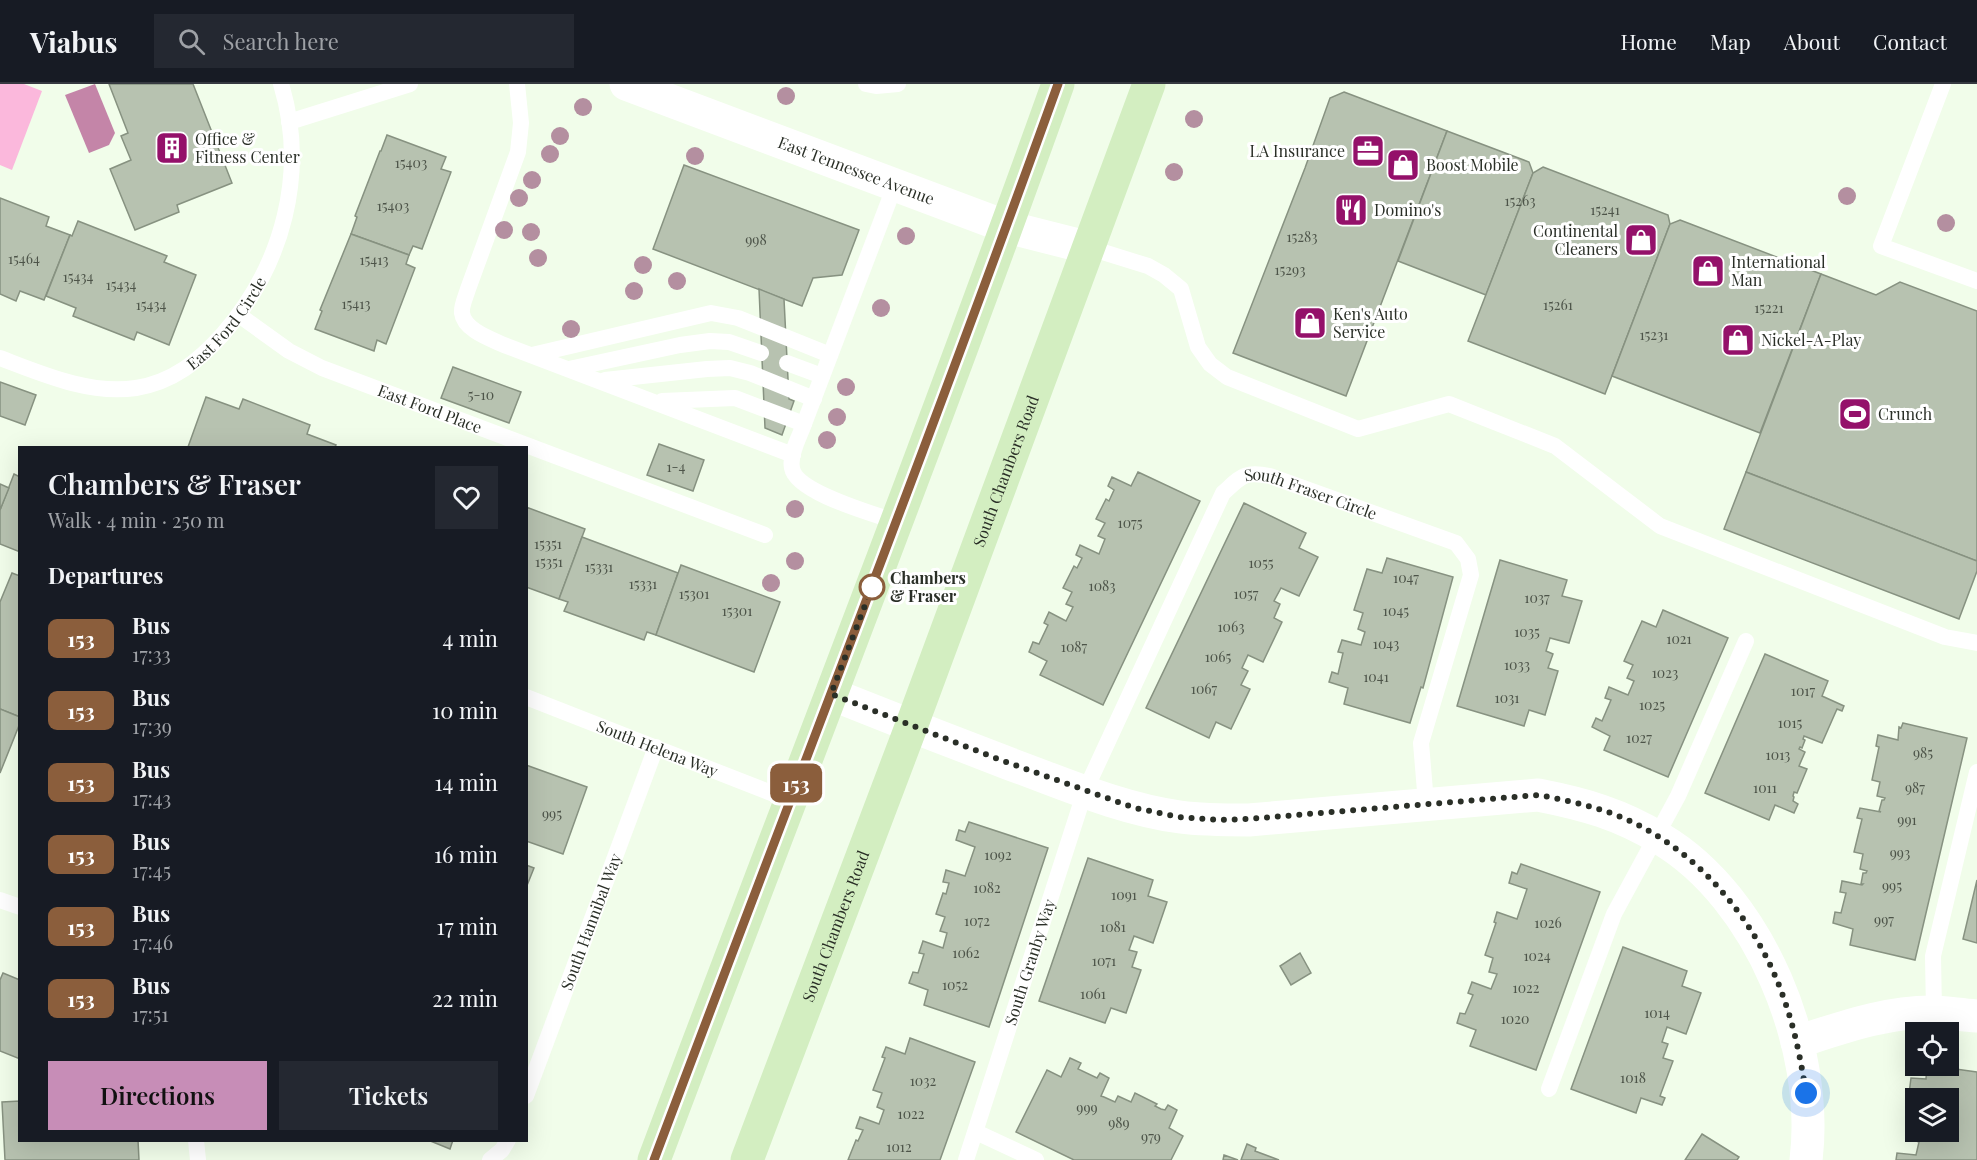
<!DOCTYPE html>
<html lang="en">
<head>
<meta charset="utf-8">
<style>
	body { margin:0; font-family:"Playfair Display",serif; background:#242831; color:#f1f3f6; height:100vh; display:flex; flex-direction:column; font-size:22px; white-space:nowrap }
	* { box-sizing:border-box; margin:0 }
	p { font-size:20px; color:#9ea1a6 }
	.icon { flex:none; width:33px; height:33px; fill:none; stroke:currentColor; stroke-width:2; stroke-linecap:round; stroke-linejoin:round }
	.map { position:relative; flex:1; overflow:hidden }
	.side { position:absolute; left:18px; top:362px; width:510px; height:696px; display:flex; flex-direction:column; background:#171b24; border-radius:0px; box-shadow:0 6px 24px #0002 }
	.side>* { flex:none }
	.badge { padding:0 12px; border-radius:9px; font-size:21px; line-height:39px }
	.fabs { position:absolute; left:1905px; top:938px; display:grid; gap:12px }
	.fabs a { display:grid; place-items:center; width:54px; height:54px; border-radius:0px; background:#171b24; box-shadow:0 6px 24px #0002; font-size:30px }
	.you { position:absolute; width:30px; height:30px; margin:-15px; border:4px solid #fff; border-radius:50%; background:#1a73e8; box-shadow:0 0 0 9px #1a73e833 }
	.map>.badge { position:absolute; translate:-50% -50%; box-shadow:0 0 0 3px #fff }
	h2 { padding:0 30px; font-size:22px; line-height:54px }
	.round { display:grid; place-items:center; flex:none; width:63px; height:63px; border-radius:0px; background:#242831 }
	.headline { display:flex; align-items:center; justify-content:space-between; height:102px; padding:0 30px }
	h1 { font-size:28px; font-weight:600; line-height:45px }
	.primary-button { display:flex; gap:12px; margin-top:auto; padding:12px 30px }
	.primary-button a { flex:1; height:69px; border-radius:0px; background:#c78db7; color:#111; font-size:24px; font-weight:600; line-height:69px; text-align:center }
	.primary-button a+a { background:#242831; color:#f1f3f6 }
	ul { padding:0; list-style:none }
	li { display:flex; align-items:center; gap:18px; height:72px; padding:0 30px }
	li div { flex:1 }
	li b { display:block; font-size:22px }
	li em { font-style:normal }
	li .badge { min-width:66px; font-weight:700; text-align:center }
	header { display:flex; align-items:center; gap:36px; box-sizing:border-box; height:84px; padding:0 30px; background:#171b24; border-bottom:2px solid #363941 }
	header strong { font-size:28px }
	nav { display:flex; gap:33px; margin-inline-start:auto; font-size:21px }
	.search { width:420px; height:54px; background:#242831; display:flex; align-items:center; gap:15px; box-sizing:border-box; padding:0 21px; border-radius:0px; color:#9ea1a6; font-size:22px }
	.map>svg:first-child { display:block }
	.green { fill:#fbb8dc }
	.water { fill:#c485a8 }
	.building { fill:#b7c2b0; stroke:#879281; stroke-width:1.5; fill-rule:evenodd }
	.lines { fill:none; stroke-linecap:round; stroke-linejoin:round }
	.service { stroke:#fff; stroke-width:16 }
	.minor { stroke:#fff; stroke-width:33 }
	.primary { stroke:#d3eec1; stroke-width:33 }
	.tree { fill:#b48fa0 }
	.line-casing { stroke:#fff; stroke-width:14 }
	.line { stroke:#8b5e3c; stroke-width:9 }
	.walk { stroke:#2a2f27; stroke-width:6; stroke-dasharray:0 10.8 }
	.stop-dot { fill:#fff; stroke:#8b5e3c; stroke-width:3 }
	.labels { text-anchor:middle; stroke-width:6; stroke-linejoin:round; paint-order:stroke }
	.number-label { font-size:14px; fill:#4d5449 }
	.poi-label { font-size:16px; fill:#2a2f27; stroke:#fff; text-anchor:start }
	.street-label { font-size:16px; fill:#2a2f27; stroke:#fff }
	.stop-label { font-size:16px; font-weight:bold; fill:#2a2f27; stroke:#fff; text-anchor:start }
</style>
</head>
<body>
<header>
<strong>Viabus</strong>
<div class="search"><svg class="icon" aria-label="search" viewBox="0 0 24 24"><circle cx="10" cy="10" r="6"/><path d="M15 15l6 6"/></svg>Search here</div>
<nav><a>Home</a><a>Map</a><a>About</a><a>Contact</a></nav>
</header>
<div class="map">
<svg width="1977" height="1076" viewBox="0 0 1977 1076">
	<rect width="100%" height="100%" fill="#f1fdea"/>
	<polygon class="green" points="0,0 24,0 42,7 12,86 0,81"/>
	<polygon class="water" points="95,0 115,49 109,61 89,69 65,11"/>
	<g class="building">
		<polygon points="109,0 193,0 232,99 177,121 179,128 135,146 110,85 131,76 121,52 128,49"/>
		<polygon points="1344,8 1447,47 1346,312 1233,269 1305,84 1330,14"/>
		<polygon points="1447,47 1529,78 1533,89 1486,211 1398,177"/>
		<polygon points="387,51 446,73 441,85 451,88 422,165 413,162 409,171 351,150 357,133 355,132 380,67 381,67"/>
		<polygon points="684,81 859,146 842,191 813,194 802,222 653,165"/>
		<polygon points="1543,83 1668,131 1670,140 1605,310 1468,257 1533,89"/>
		<polygon points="0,114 49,133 46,142 70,151 44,216 20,207 16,217 0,210"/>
		<polygon points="1680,136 1821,190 1760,349 1612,292 1670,140"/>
		<polygon points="78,137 167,172 164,178 196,191 169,261 137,248 134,256 73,232 76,224 46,212 70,151 72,152"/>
		<polygon points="351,150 409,171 406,180 415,184 386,260 377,256 374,267 315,245 322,227 320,226"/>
		<polygon points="1821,190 1876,211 1900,198 1977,227 1977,477 1746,388"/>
		<polygon points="759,205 784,215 789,315 794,317 782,351 765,344"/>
		<polygon points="453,283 521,308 509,339 441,314"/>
		<polygon points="0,298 36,311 25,341 0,332"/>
		<polygon points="206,313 239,325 243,315 310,341 307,350 336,361 335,363 188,363"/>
		<polygon points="659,360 704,376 693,407 647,391"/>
		<polygon points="1138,388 1200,417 1103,621 1040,591 1047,577 1029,568 1033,558 1039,560 1048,541 1044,539 1049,528 1066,537 1073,523 1066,520 1072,508 1063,504 1074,482 1077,484 1082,474 1076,471 1080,461 1099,470 1105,455 1098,452 1105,439 1096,435 1106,415 1109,417 1114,406 1108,402 1112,393 1131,402"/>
		<polygon points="1746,388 1977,477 1977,487 1959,535 1724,445"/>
		<polygon points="14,390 20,393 20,468 0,460 0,426"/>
		<polygon points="0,400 9,404 0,426"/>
		<polygon points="1244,419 1306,449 1299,464 1318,473 1299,512 1281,504 1274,517 1280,520 1274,534 1282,538 1263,578 1248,571 1242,584 1248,587 1241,601 1250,605 1231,645 1216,638 1209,654 1146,624"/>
		<polygon points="526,423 585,445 559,515 526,503"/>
		<polygon points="582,453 678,489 656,551 647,548 644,556 564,527 568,518 559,515"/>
		<polygon points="1387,474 1453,493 1423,604 1421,603 1410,639 1344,620 1348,604 1329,598 1332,588 1338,590 1343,569 1338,568 1342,556 1361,561 1365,548 1358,545 1363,529 1354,526 1367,485 1382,489"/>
		<polygon points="1500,476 1567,496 1562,512 1582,517 1569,559 1550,554 1546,567 1553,570 1548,584 1558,587 1545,631 1529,626 1524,642 1457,622"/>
		<polygon points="681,481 780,518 754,588 656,551"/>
		<polygon points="12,489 20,492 20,633 0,625 0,518"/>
		<polygon points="1663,526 1728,554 1668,693 1604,666 1610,652 1592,643 1596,634 1602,637 1611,616 1605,614 1609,603 1628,611 1634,597 1627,594 1633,581 1624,577 1642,537 1656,543"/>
		<polygon points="1765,570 1828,597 1822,612 1844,622 1842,627 1837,625 1822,659 1804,652 1803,655 1805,656 1802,664 1800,663 1799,665 1805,668 1799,682 1807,685 1797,709 1794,708 1793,712 1794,713 1793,717 1798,720 1794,729 1775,721 1769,736 1705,709"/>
		<polygon points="0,625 20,633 20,639 0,689"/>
		<polygon points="1903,639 1967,654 1915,876 1850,861 1853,845 1833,839 1835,828 1841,829 1846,809 1840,808 1842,797 1862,801 1863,800 1861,800 1863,789 1866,789 1867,787 1860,785 1863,770 1854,768 1862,735 1857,734 1860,724 1881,728 1879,727 1882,716 1884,716 1885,714 1877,712 1880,698 1872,696 1879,663 1876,662 1878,651 1898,656 1899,643 1901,644"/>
		<polygon points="526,681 587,703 563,770 526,757"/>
		<polygon points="969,738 1048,764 989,943 924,921 928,906 909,899 913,888 918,889 924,870 919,869 923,857 943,864 947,849 940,847 945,833 936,830 943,809 946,810 949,799 943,798 946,786 965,792 975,763 956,756 959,746 965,748"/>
		<polygon points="1088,774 1153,796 1148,812 1167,818 1153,859 1134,852 1129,866 1137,868 1132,883 1141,886 1126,929 1111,924 1105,939 1039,917"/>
		<polygon points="1521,780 1600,808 1536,986 1470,962 1476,946 1457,939 1460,929 1465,930 1473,911 1468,909 1472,898 1491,905 1497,890 1489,888 1493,874 1485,871 1496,839 1494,838 1497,828 1517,835 1527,805 1509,799 1512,788 1517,790"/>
		<polygon points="526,781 534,784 526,804"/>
		<polygon points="1977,796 1977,859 1963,855"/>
		<polygon points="1623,863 1687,887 1682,902 1701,909 1686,950 1667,943 1662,958 1668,960 1663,974 1673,977 1660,1012 1665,1014 1662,1021 1641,1014 1636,1029 1571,1005"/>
		<polygon points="1300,869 1311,889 1291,901 1280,882"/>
		<polygon points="3,889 20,896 20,975 0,967 0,896"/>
		<polygon points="910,954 975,978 940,1076 848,1076 856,1056 858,1057 863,1046 856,1044 860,1033 879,1040 884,1026 877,1023 882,1009 873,1006 885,974 882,973 886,963 905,970"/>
		<polygon points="1070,974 1081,979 1078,985 1097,994 1100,989 1109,994 1101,1012 1104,1013 1115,1018 1118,1012 1131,1018 1135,1009 1157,1020 1155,1022 1161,1025 1165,1026 1168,1021 1177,1026 1169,1044 1183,1052 1171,1076 1074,1076 1016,1048 1047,986 1061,993"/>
		<path d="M 1927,981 L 1977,988 L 1977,1076 L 1896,1076 L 1897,1069 L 1916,1071 L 1919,1058 L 1913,1056 L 1915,1034 L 1906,1033 L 1911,994 L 1926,995 ZM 1916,1014 L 1948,1014 L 1948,1047 L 1916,1047 Z"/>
		<polygon points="20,1017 20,1056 138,1056 139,1076 5,1076 2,1018"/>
		<polygon points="1702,1050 1739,1073 1737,1076 1685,1076"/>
		<polygon points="428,1056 453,1056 450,1065"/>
		<polygon points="1247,1060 1256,1064 1255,1067 1279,1076 1241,1076"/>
		<polygon points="1224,1071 1238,1076 1223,1076"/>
	</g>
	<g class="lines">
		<g class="service">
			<path d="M 517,0 L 521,39 L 518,68 L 468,205 C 466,212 461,222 462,229 C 464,246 491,255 504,261 L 793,371"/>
			<polyline points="866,0 876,2 898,0"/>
			<polyline points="1943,0 1881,162 1977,197"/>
			<polyline points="289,38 410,0"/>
			<path d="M 895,101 L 804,340 C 800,352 789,370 792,384 C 796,409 875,430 897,438"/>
			<polyline points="1090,164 1148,182 1164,191 1181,205 1198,263 1210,280 1227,293 1358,345 1449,320 1555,362 1660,442 1945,553 1977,559"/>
			<path id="s1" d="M 239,231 L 289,267 L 322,284 L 765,451"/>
			<polyline points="532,271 711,229 738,234 830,271"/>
			<path id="s2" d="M 0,274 C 42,290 90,311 136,304 C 173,298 199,277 223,250 C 283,181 308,89 281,0"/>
			<polyline points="787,279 822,292"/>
			<polyline points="569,285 680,261 710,257 729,258 761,269"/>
			<polyline points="605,296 707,285 730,284 750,289 814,315"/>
			<polyline points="662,317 735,314 804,340"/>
			<path id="s3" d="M 526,613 L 789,716"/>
			<polyline points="0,816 20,823"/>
			<polyline points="1934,928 1933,872 1977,688"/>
			<polyline points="1549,1005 1614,830 1678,712 1746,557"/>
			<path id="s4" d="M 526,1012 L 656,663"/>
			<polyline points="976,1048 1036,1076"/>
			<polyline points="196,1056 198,1076"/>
			<polyline points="490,1076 502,1066 508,1056"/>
			<path id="s5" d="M 966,1076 L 1085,707 L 1223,409 C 1242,392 1244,387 1270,392 L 1456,459 L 1468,475 L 1471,491 L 1421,659 L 1426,719"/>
		</g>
		<g class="minor">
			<path id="s6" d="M 626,0 L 1007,143 L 1090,164"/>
			<path d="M 831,610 C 891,634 950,657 1010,680 C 1065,700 1121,725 1180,733 C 1203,736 1226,736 1249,736 L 1538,711 C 1584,720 1620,730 1661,755 C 1760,814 1820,964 1806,1076"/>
			<path d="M 1797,958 C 1841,944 1887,927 1935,928 C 1949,929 1963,931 1977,932"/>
		</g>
		<g class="primary">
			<path d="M 654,1076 C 789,717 929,361 1058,0"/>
			<path id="s7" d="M 747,1076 L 911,643 L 1149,0"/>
		</g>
	</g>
	<g class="tree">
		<circle cx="786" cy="12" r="9"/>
		<circle cx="583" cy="23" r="9"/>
		<circle cx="1194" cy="35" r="9"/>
		<circle cx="560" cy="52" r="9"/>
		<circle cx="550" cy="70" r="9"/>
		<circle cx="695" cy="72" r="9"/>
		<circle cx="1174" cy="88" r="9"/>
		<circle cx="532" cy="96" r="9"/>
		<circle cx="1847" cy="112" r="9"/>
		<circle cx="519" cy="114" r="9"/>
		<circle cx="1946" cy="139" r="9"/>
		<circle cx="504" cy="146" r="9"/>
		<circle cx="531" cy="148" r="9"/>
		<circle cx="906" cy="152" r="9"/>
		<circle cx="538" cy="174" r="9"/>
		<circle cx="643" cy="181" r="9"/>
		<circle cx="677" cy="197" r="9"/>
		<circle cx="634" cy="207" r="9"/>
		<circle cx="881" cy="224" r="9"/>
		<circle cx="571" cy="245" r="9"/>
		<circle cx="846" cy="303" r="9"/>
		<circle cx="837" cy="333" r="9"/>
		<circle cx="827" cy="356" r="9"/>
		<circle cx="795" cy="425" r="9"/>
		<circle cx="795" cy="477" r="9"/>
		<circle cx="771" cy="499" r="9"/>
	</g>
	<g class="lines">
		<g class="line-casing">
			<path id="line" d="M 654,1076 C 789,717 928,361 1058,0"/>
		</g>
		<use href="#line" class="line"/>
		<path class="walk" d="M 872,503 L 831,610 L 998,675 L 1135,724 L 1179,733 L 1218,736 L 1248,735 L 1538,711 C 1566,716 1594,722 1621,733 C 1698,765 1758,838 1784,915 C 1795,946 1801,977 1806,1009"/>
	</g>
	<defs>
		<g id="building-square" transform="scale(1.725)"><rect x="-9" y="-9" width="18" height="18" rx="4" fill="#94116a" stroke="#fff"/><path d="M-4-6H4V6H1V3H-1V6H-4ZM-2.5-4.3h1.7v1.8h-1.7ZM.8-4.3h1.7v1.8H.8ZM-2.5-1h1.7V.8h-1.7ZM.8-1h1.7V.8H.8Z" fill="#fff"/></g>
		<g id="office-square" transform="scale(1.725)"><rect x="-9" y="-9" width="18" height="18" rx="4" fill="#94116a" stroke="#fff"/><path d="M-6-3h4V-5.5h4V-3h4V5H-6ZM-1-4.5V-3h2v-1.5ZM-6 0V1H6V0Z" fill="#fff"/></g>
		<g id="shop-square" transform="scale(1.725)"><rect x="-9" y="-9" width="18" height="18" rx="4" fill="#94116a" stroke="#fff"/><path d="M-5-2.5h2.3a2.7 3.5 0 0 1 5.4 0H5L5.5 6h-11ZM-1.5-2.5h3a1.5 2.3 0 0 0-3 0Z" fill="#fff"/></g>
		<g id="restaurant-square" transform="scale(1.725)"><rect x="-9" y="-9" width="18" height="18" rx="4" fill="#94116a" stroke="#fff"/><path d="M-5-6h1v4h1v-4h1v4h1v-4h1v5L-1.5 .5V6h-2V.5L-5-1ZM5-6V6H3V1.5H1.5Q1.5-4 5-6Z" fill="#fff"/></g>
		<g id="stadium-square" transform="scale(1.725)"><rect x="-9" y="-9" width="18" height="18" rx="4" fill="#94116a" stroke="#fff"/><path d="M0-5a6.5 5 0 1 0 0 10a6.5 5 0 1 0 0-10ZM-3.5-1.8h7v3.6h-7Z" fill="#fff"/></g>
	</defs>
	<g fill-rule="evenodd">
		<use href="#building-square" x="172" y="64"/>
		<use href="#office-square" x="1368" y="67"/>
		<use href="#shop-square" x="1403" y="81"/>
		<use href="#restaurant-square" x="1351" y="126"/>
		<use href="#shop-square" x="1641" y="156"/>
		<use href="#shop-square" x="1708" y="187"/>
		<use href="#shop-square" x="1310" y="239"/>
		<use href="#shop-square" x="1738" y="256"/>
		<use href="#stadium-square" x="1855" y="330"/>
	</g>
	<circle class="stop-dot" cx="872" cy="503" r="12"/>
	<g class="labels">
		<g class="number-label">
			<text x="411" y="84">15403</text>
			<text x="1520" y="122">15263</text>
			<text x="393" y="127">15403</text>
			<text x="1605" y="131">15241</text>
			<text x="1302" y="158">15283</text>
			<text x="756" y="161">998</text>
			<text x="24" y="180">15464</text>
			<text x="374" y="181">15413</text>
			<text x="1290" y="191">15293</text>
			<text x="78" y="198">15434</text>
			<text x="121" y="206">15434</text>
			<text x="356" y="225">15413</text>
			<text x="151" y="226">15434</text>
			<text x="1558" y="226">15261</text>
			<text x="1769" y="229">15221</text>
			<text x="1654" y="256">15231</text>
			<text x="481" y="316">5-10</text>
			<text x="676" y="388">1-4</text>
			<text x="1130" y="444">1075</text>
			<text x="548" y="465">15351</text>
			<text x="549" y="483">15351</text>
			<text x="1261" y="484">1055</text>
			<text x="599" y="488">15331</text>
			<text x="1406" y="499">1047</text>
			<text x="643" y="505">15331</text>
			<text x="1102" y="507">1083</text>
			<text x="694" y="515">15301</text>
			<text x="1246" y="515">1057</text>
			<text x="1537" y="519">1037</text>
			<text x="737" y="532">15301</text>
			<text x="1396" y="532">1045</text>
			<text x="1231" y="548">1063</text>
			<text x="1527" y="553">1035</text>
			<text x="1679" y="560">1021</text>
			<text x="1386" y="565">1043</text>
			<text x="1074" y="568">1087</text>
			<text x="1218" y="578">1065</text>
			<text x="1517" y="586">1033</text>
			<text x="1665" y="594">1023</text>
			<text x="1376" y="598">1041</text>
			<text x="1204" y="610">1067</text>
			<text x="1803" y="612">1017</text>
			<text x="1507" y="619">1031</text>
			<text x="1652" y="626">1025</text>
			<text x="1790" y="644">1015</text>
			<text x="1639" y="659">1027</text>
			<text x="1923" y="674">985</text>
			<text x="1778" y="676">1013</text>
			<text x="1765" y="709">1011</text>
			<text x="1915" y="709">987</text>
			<text x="552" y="735">995</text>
			<text x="1907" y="741">991</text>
			<text x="1900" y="774">993</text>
			<text x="998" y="776">1092</text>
			<text x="1892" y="807">995</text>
			<text x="987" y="809">1082</text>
			<text x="1124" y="816">1091</text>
			<text x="1884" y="841">997</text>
			<text x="977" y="842">1072</text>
			<text x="1548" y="844">1026</text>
			<text x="1113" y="848">1081</text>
			<text x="966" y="874">1062</text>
			<text x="1537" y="877">1024</text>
			<text x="1104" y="882">1071</text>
			<text x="955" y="906">1052</text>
			<text x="1526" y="909">1022</text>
			<text x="1093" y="915">1061</text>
			<text x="1657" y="934">1014</text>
			<text x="1515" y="940">1020</text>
			<text x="1633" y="999">1018</text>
			<text x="923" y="1002">1032</text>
			<text x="1087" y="1029">999</text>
			<text x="911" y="1035">1022</text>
			<text x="1119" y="1044">989</text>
			<text x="1151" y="1058">979</text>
			<text x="899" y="1068">1012</text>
		</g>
		<g class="poi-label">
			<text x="195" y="61">Office &amp;<tspan x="195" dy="18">Fitness Center</tspan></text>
			<text x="1345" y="73" text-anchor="end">LA Insurance</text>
			<text x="1426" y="87">Boost Mobile</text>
			<text x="1374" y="132">Domino's</text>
			<text x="1618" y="153" text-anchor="end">Continental<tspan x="1618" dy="18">Cleaners</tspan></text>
			<text x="1731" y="184">International<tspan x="1731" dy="18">Man</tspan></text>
			<text x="1333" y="236">Ken's Auto<tspan x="1333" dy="18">Service</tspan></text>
			<text x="1761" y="262">Nickel-A-Play</text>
			<text x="1878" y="336">Crunch</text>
		</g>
		<g class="street-label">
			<text dy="6" stroke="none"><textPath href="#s6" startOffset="246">East Tennessee Avenue</textPath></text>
			<text dy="6" stroke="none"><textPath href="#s2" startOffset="256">East Ford Circle</textPath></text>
			<text dy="6" stroke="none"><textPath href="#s1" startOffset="214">East Ford Place</textPath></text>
			<text dy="6" stroke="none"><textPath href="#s7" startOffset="736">South Chambers Road</textPath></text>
			<text dy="6" stroke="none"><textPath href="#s5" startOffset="813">South Fraser Circle</textPath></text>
			<text dy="6" stroke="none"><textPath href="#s3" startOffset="141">South Helena Way</textPath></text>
			<text dy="6" stroke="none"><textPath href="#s4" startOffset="186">South Hannibal Way</textPath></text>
			<text dy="6" stroke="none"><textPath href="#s7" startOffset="250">South Chambers Road</textPath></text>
			<text dy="6" stroke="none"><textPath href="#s5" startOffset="208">South Granby Way</textPath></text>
		</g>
		<g class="stop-label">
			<text x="890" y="500">Chambers<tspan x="890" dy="18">&amp; Fraser</tspan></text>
		</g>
	</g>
</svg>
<div class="fabs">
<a><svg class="icon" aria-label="locate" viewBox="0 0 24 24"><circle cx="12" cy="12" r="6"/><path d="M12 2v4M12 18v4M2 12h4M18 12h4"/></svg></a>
<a><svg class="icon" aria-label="layers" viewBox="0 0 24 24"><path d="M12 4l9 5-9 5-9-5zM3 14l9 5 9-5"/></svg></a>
</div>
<div class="you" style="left:1806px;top:1009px"></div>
<b class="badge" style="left:796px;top:699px;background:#8b5e3c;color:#fff">153</b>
<section class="side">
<div class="headline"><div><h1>Chambers &amp; Fraser</h1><p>Walk · 4 min · 250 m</p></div><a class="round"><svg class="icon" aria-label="heart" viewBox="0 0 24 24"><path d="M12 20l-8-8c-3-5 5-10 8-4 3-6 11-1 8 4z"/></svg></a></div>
<h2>Departures</h2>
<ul>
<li><span class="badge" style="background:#8b5e3c;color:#fff">153</span><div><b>Bus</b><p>17:33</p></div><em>4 min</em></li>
<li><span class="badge" style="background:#8b5e3c;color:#fff">153</span><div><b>Bus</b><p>17:39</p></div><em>10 min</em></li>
<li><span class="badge" style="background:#8b5e3c;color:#fff">153</span><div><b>Bus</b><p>17:43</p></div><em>14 min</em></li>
<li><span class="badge" style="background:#8b5e3c;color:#fff">153</span><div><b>Bus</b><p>17:45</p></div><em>16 min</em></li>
<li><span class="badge" style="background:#8b5e3c;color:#fff">153</span><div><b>Bus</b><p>17:46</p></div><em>17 min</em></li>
<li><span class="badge" style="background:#8b5e3c;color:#fff">153</span><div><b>Bus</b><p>17:51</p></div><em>22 min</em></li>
</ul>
<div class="primary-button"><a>Directions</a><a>Tickets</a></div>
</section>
</div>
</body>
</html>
